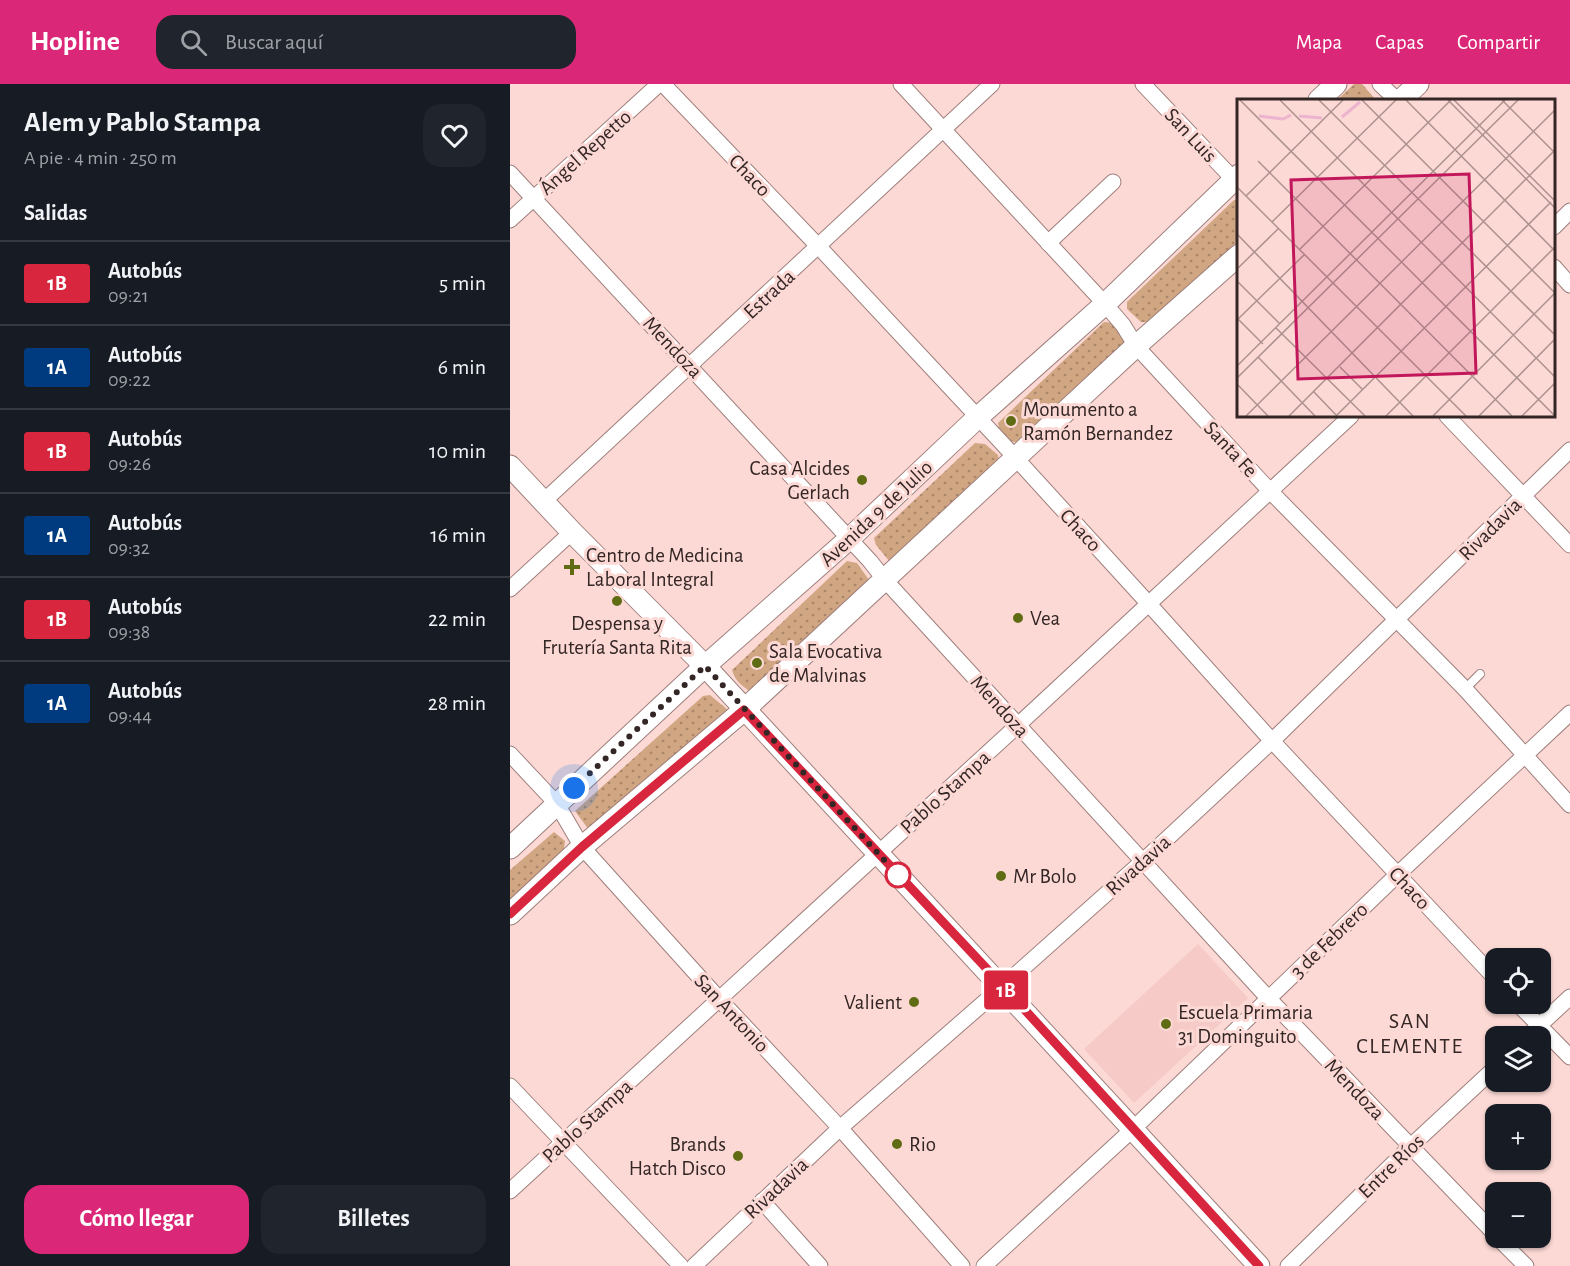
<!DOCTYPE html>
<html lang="es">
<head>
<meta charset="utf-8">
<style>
	body { margin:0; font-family:"Alegreya Sans",sans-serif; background:#20242c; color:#f1f3f6; height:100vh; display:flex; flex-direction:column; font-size:22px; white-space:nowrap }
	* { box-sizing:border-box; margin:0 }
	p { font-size:20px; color:#9ea1a6 }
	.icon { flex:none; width:33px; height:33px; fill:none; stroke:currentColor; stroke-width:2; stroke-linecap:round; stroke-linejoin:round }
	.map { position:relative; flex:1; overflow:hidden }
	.drawer { display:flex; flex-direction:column; background:#171b24; width:510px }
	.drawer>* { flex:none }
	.badge { padding:0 12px; border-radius:4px; font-size:21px; line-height:39px }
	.fabs { position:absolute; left:975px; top:864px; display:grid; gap:12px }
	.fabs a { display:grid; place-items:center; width:66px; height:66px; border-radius:12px; background:#171b24; box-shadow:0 2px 4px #0004; font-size:30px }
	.you { position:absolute; width:30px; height:30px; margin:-15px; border:4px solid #fff; border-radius:50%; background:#1a73e8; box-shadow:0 0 0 9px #1a73e833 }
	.map>.badge { position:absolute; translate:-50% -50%; box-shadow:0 0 0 3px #fff }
	h2 { padding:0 24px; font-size:22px; line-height:54px }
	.round { display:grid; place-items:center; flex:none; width:63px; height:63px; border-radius:18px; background:#20242c }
	.headline { display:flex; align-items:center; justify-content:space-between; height:102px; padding:0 24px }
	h1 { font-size:28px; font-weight:700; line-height:45px }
	.primary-button { display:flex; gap:12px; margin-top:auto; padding:12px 24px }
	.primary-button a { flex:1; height:69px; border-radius:18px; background:#db2777; color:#fff; font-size:24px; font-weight:700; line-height:69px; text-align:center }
	.primary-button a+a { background:#20242c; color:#f1f3f6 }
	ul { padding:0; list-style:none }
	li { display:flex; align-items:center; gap:18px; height:84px; padding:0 24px; border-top:2px solid #363941 }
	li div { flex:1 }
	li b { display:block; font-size:22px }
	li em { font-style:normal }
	li .badge { min-width:66px; font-weight:700; text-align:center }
	header { display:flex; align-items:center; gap:36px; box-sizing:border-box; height:84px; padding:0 30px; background:#db2777; color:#fff }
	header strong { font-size:28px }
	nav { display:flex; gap:33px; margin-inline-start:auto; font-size:21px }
	.search { width:420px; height:54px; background:#20242c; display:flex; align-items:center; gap:15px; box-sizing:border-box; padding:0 21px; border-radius:18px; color:#9ea1a6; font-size:22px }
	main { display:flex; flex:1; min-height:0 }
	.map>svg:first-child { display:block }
	.built { fill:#f6cbc7 }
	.green { fill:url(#green-dots) }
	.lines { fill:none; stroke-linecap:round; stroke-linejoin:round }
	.service-casing { stroke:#9e7f7c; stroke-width:10 }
	.minor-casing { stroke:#9e7f7c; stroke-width:17 }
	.secondary-casing { stroke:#9e7f7c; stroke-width:23 }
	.service { stroke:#fff; stroke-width:8 }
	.minor { stroke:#fff; stroke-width:15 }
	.secondary { stroke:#fff; stroke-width:21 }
	.line-casing { stroke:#fff; stroke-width:14 }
	.line { stroke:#d7263d; stroke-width:9 }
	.walk { stroke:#332625; stroke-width:6; stroke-dasharray:0 10.8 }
	.poi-dot { fill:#606c14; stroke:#fcd9d5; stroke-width:2 }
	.stop-dot { fill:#fff; stroke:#d7263d; stroke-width:3 }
	.labels { text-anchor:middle; stroke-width:6; stroke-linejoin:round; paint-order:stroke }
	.street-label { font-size:21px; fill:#332625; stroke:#fcd9d5 }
	.poi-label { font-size:21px; fill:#332625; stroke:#fcd9d5; text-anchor:start }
	.neighbourhood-label { font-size:22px; letter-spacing:1.5px; fill:#332625; stroke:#fcd9d5 }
	.inset-river { fill:none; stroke:#ecb4cf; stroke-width:3 }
	.inset-road { fill:none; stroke:#ac918f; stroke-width:1.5 }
	.view { fill:#c2185b; fill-opacity:0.15; stroke:#c2185b; stroke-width:3 }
	.inset-edge { fill:none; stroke:#332625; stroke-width:3 }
</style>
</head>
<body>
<header>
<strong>Hopline</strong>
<div class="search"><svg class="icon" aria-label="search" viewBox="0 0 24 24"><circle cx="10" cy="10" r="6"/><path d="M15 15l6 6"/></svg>Buscar aquí</div>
<nav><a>Mapa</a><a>Capas</a><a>Compartir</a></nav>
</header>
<main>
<section class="drawer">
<div class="headline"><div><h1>Alem y Pablo Stampa</h1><p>A pie · 4 min · 250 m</p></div><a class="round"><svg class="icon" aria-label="heart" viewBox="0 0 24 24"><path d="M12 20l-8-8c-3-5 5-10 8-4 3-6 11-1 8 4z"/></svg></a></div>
<h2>Salidas</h2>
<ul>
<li><span class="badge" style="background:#d7263d;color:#fff">1B</span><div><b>Autobús</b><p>09:21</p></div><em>5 min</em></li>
<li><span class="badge" style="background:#003b80;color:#fff">1A</span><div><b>Autobús</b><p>09:22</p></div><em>6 min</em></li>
<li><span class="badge" style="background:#d7263d;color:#fff">1B</span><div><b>Autobús</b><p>09:26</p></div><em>10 min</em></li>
<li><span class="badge" style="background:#003b80;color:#fff">1A</span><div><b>Autobús</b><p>09:32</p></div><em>16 min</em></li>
<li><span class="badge" style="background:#d7263d;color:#fff">1B</span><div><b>Autobús</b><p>09:38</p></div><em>22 min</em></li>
<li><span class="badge" style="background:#003b80;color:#fff">1A</span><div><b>Autobús</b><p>09:44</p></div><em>28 min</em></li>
</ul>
<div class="primary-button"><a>Cómo llegar</a><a>Billetes</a></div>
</section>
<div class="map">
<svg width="1060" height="1182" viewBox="0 0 1060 1182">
	<defs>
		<pattern id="green-dots" width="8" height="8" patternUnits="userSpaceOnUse" patternTransform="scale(1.5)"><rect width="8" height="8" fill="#d1a682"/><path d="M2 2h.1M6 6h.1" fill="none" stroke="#aa876a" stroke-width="1.8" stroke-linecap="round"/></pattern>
	</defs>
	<rect width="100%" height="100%" fill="#fcd9d5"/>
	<polygon class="built" points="688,860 738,914 624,1019 574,965"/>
	<g class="green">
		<polygon points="844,0 852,0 866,16 827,16"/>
		<polygon points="724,116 728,116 728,157 641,238 631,238 617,225 617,218"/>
		<polygon points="594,238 605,239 612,249 617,265 510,359 499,357 489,344 488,339"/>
		<polygon points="465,359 475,360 488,371 490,383 380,478 366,461 364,454"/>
		<path d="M 337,477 L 347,479 L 359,496 L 357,503 L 241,608 C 232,602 225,597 222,586 Z"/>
		<polygon points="200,611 218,626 216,634 79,746 65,727 193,612"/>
		<polygon points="44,748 55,757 53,771 0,821 0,786"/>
	</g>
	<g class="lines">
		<g class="service-casing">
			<polyline id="service" points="955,605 970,590"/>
		</g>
		<g class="minor-casing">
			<g id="minor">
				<polyline points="153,0 309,163 491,358 638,519 762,657 986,895"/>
				<polyline points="391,0 595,220 613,241 626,262 760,407 955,605 1060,721"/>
				<polyline points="633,0 729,101"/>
				<polyline points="870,0 887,16"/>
				<polyline points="0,89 360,477 375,496 759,915 986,1151"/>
				<polyline points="0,136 149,0"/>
				<polyline points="1044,143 1060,127"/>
				<polyline points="538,159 603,98"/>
				<polyline points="1044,183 1060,201"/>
				<polyline points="937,332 1060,461"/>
				<polyline points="34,417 482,0"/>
				<polyline points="0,505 62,448"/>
				<polyline points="0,670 47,720 72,763 210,916 330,1044 452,1182"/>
				<polyline points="1008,920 1060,973"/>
				<polyline points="1018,952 1060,913"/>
				<polyline points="0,1002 171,1182"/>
				<polyline points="0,1107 507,642 841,332"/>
				<polyline points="252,1117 310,1182"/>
				<polyline points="988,1154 1016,1182"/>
				<polyline points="184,1182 330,1044 493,902 633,777 762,657 1060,366"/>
				<polyline points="474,1182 623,1045 887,791 1060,629"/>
				<polyline points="778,1182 901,1062 986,983"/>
			</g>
		</g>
		<g class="secondary-casing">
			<g id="secondary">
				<polyline points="809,16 826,0"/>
				<polyline points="891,16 908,0"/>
				<polyline points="0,382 62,448 195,582 749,1182"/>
				<polyline points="0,764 195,582 339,455 467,334 595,220 729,91"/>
				<polyline points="0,830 72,763 234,626 626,262 729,171"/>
			</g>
		</g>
		<use href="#service" class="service"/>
		<use href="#minor" class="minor"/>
		<use href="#secondary" class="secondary"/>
	</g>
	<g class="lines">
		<g class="line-casing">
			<polyline id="line" points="0,830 72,763 234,626 493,902 749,1182"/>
		</g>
		<use href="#line" class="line"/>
		<polyline class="walk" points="64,704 195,582 388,791"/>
	</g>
	<g class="poi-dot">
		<circle cx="501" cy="337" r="6"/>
		<circle cx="352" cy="396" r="6"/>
		<path d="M59 474h6v6h6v6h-6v6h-6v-6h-6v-6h6z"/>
		<circle cx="107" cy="517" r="6"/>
		<circle cx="508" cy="534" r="6"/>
		<circle cx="247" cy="579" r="6"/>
		<circle cx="491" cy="792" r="6"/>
		<circle cx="404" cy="918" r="6"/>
		<circle cx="656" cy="940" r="6"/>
		<circle cx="387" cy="1060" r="6"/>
		<circle cx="228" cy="1072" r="6"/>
	</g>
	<circle class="stop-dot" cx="388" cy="791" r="12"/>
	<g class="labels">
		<g class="street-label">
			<text transform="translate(681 51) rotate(47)" y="7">San Luis</text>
			<text transform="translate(75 68) rotate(-42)" y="7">Ángel Repetto</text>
			<text transform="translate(240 91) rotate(46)" y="7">Chaco</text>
			<text transform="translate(259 210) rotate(-43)" y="7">Estrada</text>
			<text transform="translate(163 263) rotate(47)" y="7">Mendoza</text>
			<text transform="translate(721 365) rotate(47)" y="7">Santa Fe</text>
			<text transform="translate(366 429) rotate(-43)" y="7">Avenida 9 de Julio</text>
			<text transform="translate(980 445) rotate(-45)" y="7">Rivadavia</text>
			<text transform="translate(571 446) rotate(47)" y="7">Chaco</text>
			<text transform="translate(490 622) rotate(48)" y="7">Mendoza</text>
			<text transform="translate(435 708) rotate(-42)" y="7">Pablo Stampa</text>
			<text transform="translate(628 781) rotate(-42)" y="7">Rivadavia</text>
			<text transform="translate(900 804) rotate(47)" y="7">Chaco</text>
			<text transform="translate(819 856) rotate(-44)" y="7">3 de Febrero</text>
			<text transform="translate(222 929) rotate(47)" y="7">San Antonio</text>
			<text transform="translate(845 1005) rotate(46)" y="7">Mendoza</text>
			<text transform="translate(77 1037) rotate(-42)" y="7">Pablo Stampa</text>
			<text transform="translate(881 1082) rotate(-44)" y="7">Entre Ríos</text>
			<text transform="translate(266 1104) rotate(-43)" y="7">Rivadavia</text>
		</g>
		<g class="poi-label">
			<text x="513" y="332">Monumento a<tspan x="513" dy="24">Ramón Bernandez</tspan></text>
			<text x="340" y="391" text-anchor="end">Casa Alcides<tspan x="340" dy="24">Gerlach</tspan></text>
			<text x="76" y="478">Centro de Medicina<tspan x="76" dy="24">Laboral Integral</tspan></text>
			<text x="520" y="541">Vea</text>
			<text x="107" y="546" text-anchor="middle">Despensa y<tspan x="107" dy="24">Frutería Santa Rita</tspan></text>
			<text x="259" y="574">Sala Evocativa<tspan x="259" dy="24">de Malvinas</tspan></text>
			<text x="503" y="799">Mr Bolo</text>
			<text x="392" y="925" text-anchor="end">Valient</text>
			<text x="668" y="935">Escuela Primaria<tspan x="668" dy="24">31 Dominguito</tspan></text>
			<text x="216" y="1067" text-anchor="end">Brands<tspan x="216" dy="24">Hatch Disco</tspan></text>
			<text x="399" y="1067">Rio</text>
		</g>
		<g class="neighbourhood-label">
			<text x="900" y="944">SAN<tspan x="900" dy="25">CLEMENTE</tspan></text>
		</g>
	</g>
	<g transform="translate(727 15)">
		<rect width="318" height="318" fill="#fcd9d5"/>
		<path class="inset-river" d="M 22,17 L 46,20 L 54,16M 62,17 L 85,19M 105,18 L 123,3"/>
		<path class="inset-road" d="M 3,1 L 318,317M 43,1 L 318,278M 82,1 L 318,236M 125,1 L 318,194M 169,1 L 318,152M 211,1 L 318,109M 217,1 L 318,102M 265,1 L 318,54M 21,62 L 275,317M 0,88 L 229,317M 9,97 L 106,1M 35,123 L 159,1M 0,135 L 176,317M 62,151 L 214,1M 0,170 L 41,130M 0,182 L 43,225M 0,219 L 26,245M 0,221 L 67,156M 39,229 L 128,317M 21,258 L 78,317M 0,267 L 268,1M 103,268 L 126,291M 0,279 L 281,1M 0,285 L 31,317M 77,293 L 100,317M 9,317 L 318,11M 52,317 L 318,51M 99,317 L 314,103M 149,317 L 318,148M 196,317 L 318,194M 242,317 L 318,240M 285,317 L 318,284"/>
		<path class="view" d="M 232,75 L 239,274 L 61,280 L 54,81 Z"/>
		<rect width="318" height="318" class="inset-edge"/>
	</g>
</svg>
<div class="fabs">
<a><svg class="icon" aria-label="locate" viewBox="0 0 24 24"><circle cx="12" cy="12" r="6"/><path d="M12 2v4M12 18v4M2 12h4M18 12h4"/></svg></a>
<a><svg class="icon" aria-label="layers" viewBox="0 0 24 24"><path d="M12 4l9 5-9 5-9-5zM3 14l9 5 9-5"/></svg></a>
<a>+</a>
<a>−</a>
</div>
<div class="you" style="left:64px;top:704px"></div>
<b class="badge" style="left:496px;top:906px;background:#d7263d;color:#fff">1B</b>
</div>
</main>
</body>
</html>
